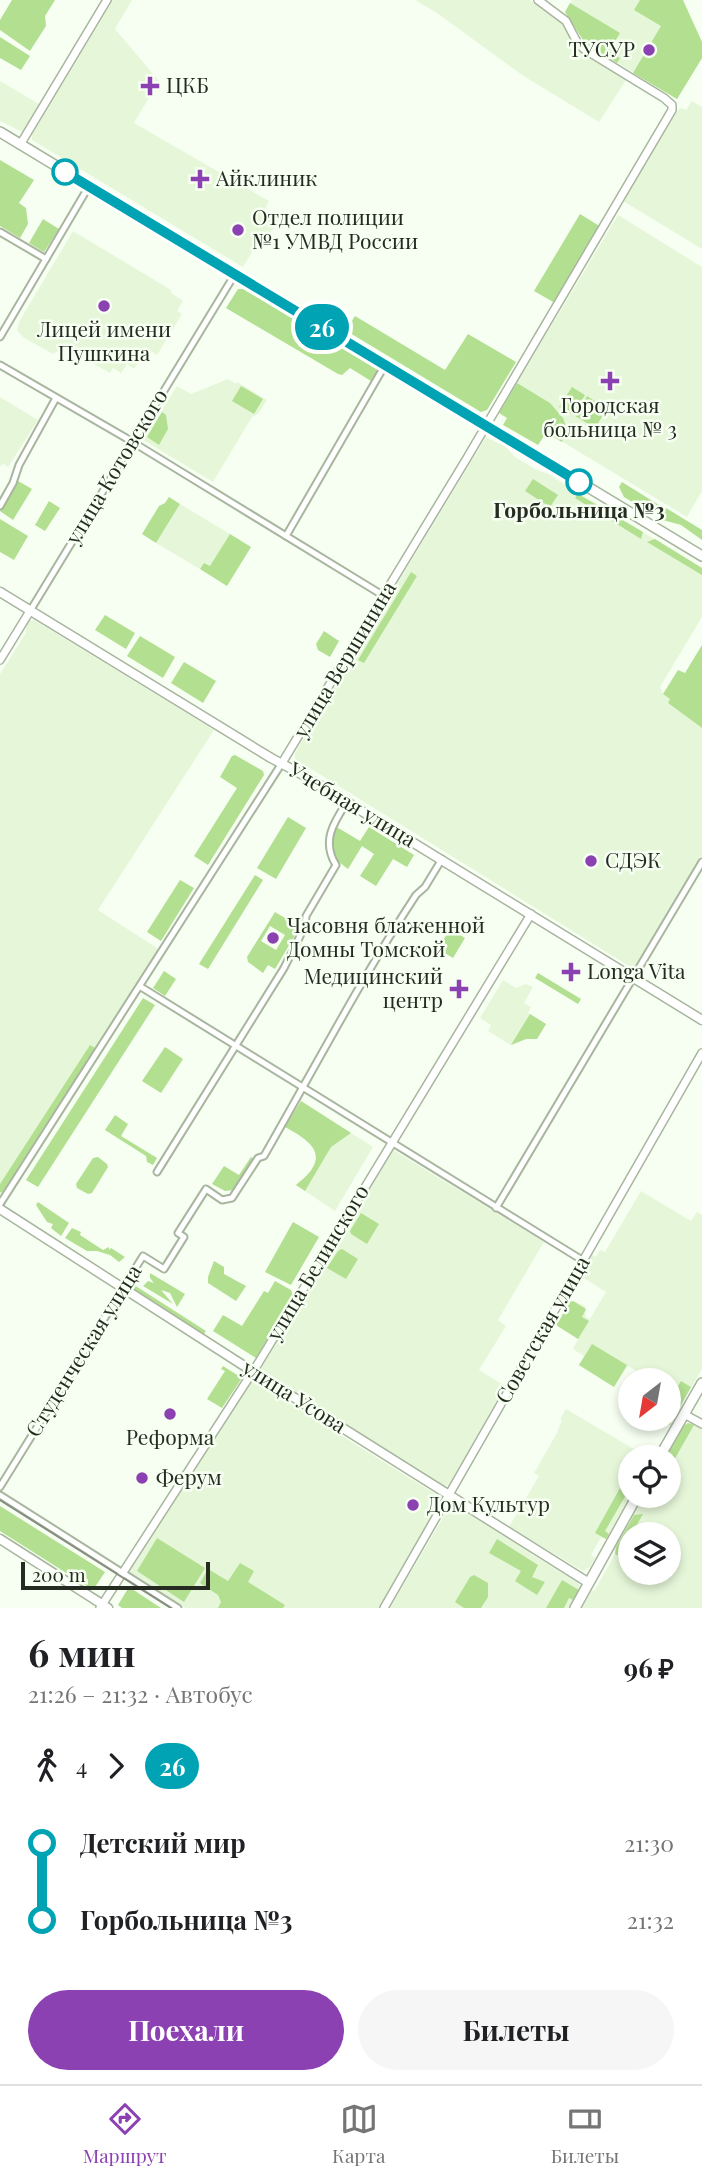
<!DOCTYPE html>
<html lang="ru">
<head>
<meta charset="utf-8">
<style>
	body { margin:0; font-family:"Playfair Display",serif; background:#f6f6f6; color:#202124; height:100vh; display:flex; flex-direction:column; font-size:26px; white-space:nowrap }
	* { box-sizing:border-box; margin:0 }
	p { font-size:23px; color:#757577 }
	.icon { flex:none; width:38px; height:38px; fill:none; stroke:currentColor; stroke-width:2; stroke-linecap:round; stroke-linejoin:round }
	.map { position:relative; height:1608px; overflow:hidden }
	.panel { display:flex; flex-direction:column; background:#fff; flex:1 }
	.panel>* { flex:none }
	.badge { padding:0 14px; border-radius:23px; font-size:24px; line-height:46px }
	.needle { width:46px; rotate:211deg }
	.buttons { position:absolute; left:618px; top:1368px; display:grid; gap:14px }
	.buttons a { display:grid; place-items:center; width:63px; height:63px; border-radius:50%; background:#fff; box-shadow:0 4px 10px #0003; font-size:35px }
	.scale { position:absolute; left:21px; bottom:18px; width:189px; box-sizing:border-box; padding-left:7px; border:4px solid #262b22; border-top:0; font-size:19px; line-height:24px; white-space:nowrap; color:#262b22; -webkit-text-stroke:5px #f6fff1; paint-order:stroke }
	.map>.badge { position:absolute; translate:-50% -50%; box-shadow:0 0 0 4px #fff }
	.legs { display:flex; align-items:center; gap:10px; height:77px; padding:0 28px; font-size:23px }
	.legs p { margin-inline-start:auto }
	.headline { display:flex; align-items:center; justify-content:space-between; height:119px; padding:0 28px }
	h1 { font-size:38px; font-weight:700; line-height:52px }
	.primary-button { display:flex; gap:14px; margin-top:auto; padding:14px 28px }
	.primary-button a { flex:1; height:80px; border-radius:42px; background:#8c41b2; color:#fff; font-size:28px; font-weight:700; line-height:80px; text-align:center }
	.primary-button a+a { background:#f6f6f6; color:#202124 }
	ul { padding:0 28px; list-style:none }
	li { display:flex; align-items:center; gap:24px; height:77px; font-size:26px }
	li i { display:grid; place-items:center; width:10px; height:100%; margin:0 9px; background:currentColor }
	li i::after { content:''; width:18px; height:18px; margin:-9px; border:5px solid; border-radius:50%; background:#fff }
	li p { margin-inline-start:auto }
	li:first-child i { background:linear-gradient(#0000 50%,currentColor 0) }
	li:last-child i { background:linear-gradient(currentColor 50%,#0000 0) }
	.tabs { display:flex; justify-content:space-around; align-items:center; height:98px; border-top:2px solid #e0e0e0; background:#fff; font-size:19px; color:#757577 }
	.tabs a { display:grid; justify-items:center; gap:4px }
	.tabs .on { color:#8c41b2 }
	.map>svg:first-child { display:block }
	.built { fill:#e6f7d9; fill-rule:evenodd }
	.green { fill:#b3df91; fill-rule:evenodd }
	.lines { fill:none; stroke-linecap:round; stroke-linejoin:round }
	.minor-casing { stroke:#a8b59f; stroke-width:9 }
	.tertiary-casing { stroke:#a8b59f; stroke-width:10 }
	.secondary-casing { stroke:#a8b59f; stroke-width:11 }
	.primary-casing { stroke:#a8b59f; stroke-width:12 }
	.minor { stroke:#fff; stroke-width:5 }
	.tertiary { stroke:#fff; stroke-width:7 }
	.secondary { stroke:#fff; stroke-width:8 }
	.primary { stroke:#fff; stroke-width:9 }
	.tram { stroke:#878e82; stroke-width:2 }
	.line-1-casing { stroke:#fff; stroke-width:16 }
	.line-1 { stroke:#00a3b4; stroke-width:10 }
	.poi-dot { fill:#8c41b2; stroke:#f6fff1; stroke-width:2.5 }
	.stop-1-dot { fill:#fff; stroke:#00a3b4; stroke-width:3.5 }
	.labels { text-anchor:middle; stroke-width:5; stroke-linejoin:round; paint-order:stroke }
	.poi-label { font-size:21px; fill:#262b22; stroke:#f6fff1; text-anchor:start }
	.street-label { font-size:21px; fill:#262b22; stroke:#f6fff1 }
	.stop-label { font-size:21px; font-weight:bold; fill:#262b22; stroke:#f6fff1 }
</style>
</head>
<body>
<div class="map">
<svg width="702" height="1608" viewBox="0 0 702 1608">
	<rect width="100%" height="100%" fill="#f6fff1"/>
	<g class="built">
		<polygon points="113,0 132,0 115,29 159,81 134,123 269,201 264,211 279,219 269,235 264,232 243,267 32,140 32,135"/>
		<polygon points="415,0 530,0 559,20 580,52 626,80 599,122 522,75 437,13"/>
		<polygon points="572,0 669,0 702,58 677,99 585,43 565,12"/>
		<polygon points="0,81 39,104 22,132 0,121"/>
		<polygon points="692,101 702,107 702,249 623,201 678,110 681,108 686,110"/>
		<polygon points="618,215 702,267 702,491 687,517 503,406"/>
		<polygon points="73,231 171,290 171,293 183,301 177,311 182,314 157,355 146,349 134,369 127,364 121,373 113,368 110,373 64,347 53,354 23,337 17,330 19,322"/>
		<polygon points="228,379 236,384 237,382 267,400 258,414 252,417 213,482 143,440 177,386 191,394"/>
		<polygon points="0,397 38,420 8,467 3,464 0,466"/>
		<polygon points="486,437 506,447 515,457 535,469 548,474 702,568 702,617 660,687 664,695 671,699 668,703 702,728 702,855 637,963 632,968 295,759 295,753"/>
		<polygon points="180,504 230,534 210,567 204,563 200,569 156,543"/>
		<polygon points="34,620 214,730 98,910 160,950 0,1196 0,674 26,633 26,627 29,621"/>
		<polygon points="503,980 516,988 526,984 533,987 524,1003 531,1007 528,1013 546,1024 537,1039 526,1039 511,1045 488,1031 491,1025 480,1018"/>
		<polygon points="301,1101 373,1147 335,1211 296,1185 311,1172 316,1158 314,1148 310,1141 285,1127"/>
		<polygon points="393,1150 544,1242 498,1320 506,1326 479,1370 505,1386 450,1483 445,1487 261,1369"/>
		<polygon points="641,1191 691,1221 697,1212 702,1215 702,1369 684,1400 669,1390 668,1381 653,1381 628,1366 614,1387 579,1365 584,1356 573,1349 578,1339 556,1325 570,1302 573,1301 585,1306 586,1317 590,1319 606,1292 579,1275 591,1254 596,1257 600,1250 605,1252"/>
		<polygon points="252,1380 440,1497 440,1501 379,1608 185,1608 129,1572"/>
		<polygon points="566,1409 649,1458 630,1458 630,1496 606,1539 601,1537 591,1555 595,1558 590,1567 583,1571 509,1527 539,1476 534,1473 557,1433 562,1420 560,1419"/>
		<path d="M 691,1423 L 702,1429 L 702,1608 L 582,1608 L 592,1591 L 595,1590 L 615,1554 L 616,1547 L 644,1496 L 668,1496 L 668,1458 L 665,1458 L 683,1426 ZM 630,1535 L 668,1535 L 668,1573 L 630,1573 Z"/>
		<polygon points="451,1504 455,1505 530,1551 531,1554 578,1583 580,1587 569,1608 390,1608"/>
	</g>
	<g class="green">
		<polygon points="12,0 55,0 45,16 46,26 30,51 0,30 0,20"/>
		<polygon points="640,0 683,0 702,42 702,58 677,99 633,73 661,26 634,10"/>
		<polygon points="570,3 620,33 609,51 620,58 617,63 585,43 565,12"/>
		<polygon points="0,37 30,56 21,70 0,58"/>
		<polygon points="0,160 34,180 19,203 26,208 28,224 20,238 0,226"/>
		<polygon points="580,214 601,227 555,303 534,291"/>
		<polygon points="43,219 59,229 44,252 29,243"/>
		<polygon points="238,289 243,289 378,370 371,381 350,368 342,375 338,374 226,308"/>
		<polygon points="355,316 445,370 468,334 516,362 487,410 481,412 350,333 348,327"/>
		<polygon points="517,383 550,403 563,418 566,426 562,442 546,433 538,445 503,425 507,418 499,413"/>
		<polygon points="241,386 263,399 254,414 232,401"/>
		<polygon points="572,387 585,395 573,415 559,407"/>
		<polygon points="587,396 607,409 595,428 575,416"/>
		<polygon points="162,412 166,415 168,429 159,445 147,437"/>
		<polygon points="533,479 558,495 550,507 525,491"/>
		<polygon points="18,481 32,489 13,520 0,511"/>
		<polygon points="622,482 659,505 656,511 649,512 624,497 619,487"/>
		<polygon points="578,494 643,532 641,539 575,498"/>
		<polygon points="169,497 180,504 156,543 142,534 159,506 165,503"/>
		<polygon points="49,501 60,508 45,531 35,525"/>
		<polygon points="666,508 702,530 702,540 681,525 663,520 662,515"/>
		<polygon points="0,519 28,536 14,560 0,552"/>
		<polygon points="230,534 251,547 227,586 200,569 204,563 210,566"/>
		<polygon points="655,539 702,568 702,575 647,542"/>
		<polygon points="411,572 417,576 364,663 358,660"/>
		<polygon points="105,615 135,633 126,649 95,630"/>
		<polygon points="324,631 339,641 330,657 318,650 316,644"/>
		<polygon points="140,636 175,657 163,678 127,656"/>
		<polygon points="702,645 702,728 668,703 670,699 663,694 678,670 685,673"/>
		<polygon points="184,662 216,681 203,703 171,683"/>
		<polygon points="235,755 263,771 264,775 208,865 194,856 237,788 220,777 232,756"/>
		<polygon points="288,817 306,828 276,879 257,868"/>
		<polygon points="335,826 360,841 369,827 414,855 407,867 393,859 376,886 360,876 374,854 362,846 348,869 335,859 332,833"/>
		<polygon points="255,875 263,880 208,969 199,964"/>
		<polygon points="180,880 194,888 161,941 147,932"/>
		<path d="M 275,912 L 300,927 L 275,969 L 268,965 L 263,973 L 248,962 L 247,957 ZM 270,926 L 285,935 L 276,950 L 261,941 Z"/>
		<polygon points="450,929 465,938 453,958 438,949"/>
		<polygon points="164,971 176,979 165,996 153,988"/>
		<polygon points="538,973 581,999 578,1004 535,978"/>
		<polygon points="143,998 155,1005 38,1187 26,1180"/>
		<polygon points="530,1014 546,1024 537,1039 526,1039 511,1045"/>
		<polygon points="90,1045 97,1049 3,1193 0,1192 0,1184"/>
		<polygon points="165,1047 183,1059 161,1093 142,1081"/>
		<path d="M 301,1101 L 351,1133 L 331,1147 L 305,1191 L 296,1185 C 330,1159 317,1144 285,1127 Z"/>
		<polygon points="115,1115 128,1124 121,1136 157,1158 153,1165 147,1162 146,1156 105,1130"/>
		<polygon points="98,1157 107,1164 108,1167 92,1193 88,1194 77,1188 76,1184 93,1158"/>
		<polygon points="251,1157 254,1159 235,1190 225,1191 212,1184 224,1166 239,1175"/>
		<polygon points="38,1202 69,1223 61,1236 51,1228 53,1224 47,1222 36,1205"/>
		<polygon points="361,1213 379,1224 367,1244 351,1234 350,1231"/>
		<polygon points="293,1222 319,1237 291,1285 265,1272"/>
		<polygon points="72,1228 81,1232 80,1235 103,1250 109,1247 109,1250 111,1248 125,1257 119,1262 110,1255 97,1251 87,1251 65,1238"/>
		<polygon points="342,1249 358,1259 346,1279 327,1268 338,1251"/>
		<polygon points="214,1261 224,1267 224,1274 246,1286 236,1301 208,1283 208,1277"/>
		<polygon points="150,1273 185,1294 177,1307 170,1293 161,1290 173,1304 143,1286 148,1281 154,1283 150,1278"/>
		<polygon points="275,1281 291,1290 293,1295 256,1358 213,1331 223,1315 242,1326 264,1291 268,1293"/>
		<polygon points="131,1283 206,1331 204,1334 130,1287"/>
		<polygon points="573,1301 586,1309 582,1317 589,1321 578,1339 556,1325 570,1302"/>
		<polygon points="592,1344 627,1365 614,1387 579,1365"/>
		<polygon points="223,1366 242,1378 222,1408 207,1399 225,1371 221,1369"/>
		<polygon points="681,1381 691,1387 670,1425 661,1419 668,1419 669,1402"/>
		<polygon points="688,1423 694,1425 669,1469 672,1457 668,1451 683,1426"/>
		<polygon points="625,1479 630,1482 630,1496 626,1495 605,1531 609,1534 606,1539 595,1533"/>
		<polygon points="0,1506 105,1572 93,1590 0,1531"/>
		<polygon points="643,1514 619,1556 615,1554 616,1547 634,1515"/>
		<polygon points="157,1538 205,1568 184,1602 137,1571"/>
		<polygon points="497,1539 538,1565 532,1577 545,1582 537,1595 515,1581 521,1571 489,1553"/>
		<polygon points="240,1563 254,1571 248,1582 285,1605 283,1608 218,1608 221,1602 218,1595 200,1583 208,1569 228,1581"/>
		<polygon points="474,1575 488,1583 488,1597 481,1608 464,1608 455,1602 470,1577"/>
		<polygon points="562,1580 579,1590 573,1600 569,1598 564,1608 546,1608"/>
		<polygon points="129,1587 161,1608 122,1608 118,1605"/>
	</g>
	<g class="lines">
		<g class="minor-casing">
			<g id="minor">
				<polyline points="0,232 46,259"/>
				<polyline points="0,337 89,186"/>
				<polyline points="0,365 126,438 384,596"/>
				<polyline points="0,506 13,483 19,465 56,398"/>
				<polyline points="286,536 385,365"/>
				<polyline points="30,611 235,274"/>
				<polyline points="141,987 582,1260"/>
				<path d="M 157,1172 L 284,968 C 290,955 306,929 306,916 L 336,865 C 321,841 334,822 347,802"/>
				<polyline points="0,1204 282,763"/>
				<polyline points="496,1208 702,862"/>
				<path d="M 0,1487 L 143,1256 L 164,1269 L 184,1237 L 178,1233 L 206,1189 L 222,1200 L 232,1198 L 258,1158 L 264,1156 C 314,1069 361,979 416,895 L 425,887 L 442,859"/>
				<polyline points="0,1495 178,1608"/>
			</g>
		</g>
		<g class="tertiary-casing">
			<g id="tertiary">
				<polyline points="20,145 107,0"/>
				<polyline points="0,660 30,611"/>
				<polyline points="282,763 467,458 672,110 672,105 664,98 584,49 577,42 566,21 538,0"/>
				<polyline points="684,1414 702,1424"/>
				<polyline points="100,1608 259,1362 531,914"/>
				<polyline points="384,1608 702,1053"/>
			</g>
		</g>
		<g class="secondary-casing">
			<g id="secondary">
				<polyline points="0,592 271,758 303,775 702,1020"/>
				<polyline points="0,1209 252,1371 589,1583"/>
				<polyline points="0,1539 108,1608"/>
			</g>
		</g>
		<g class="primary-casing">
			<g id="primary">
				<polyline points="0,132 702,556"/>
				<polyline points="659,1458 702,1383"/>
				<polyline points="575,1608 637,1496"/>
			</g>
		</g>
		<use href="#minor" class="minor"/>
		<use href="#tertiary" class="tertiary"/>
		<use href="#secondary" class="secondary"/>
		<use href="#primary" class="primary"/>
		<polyline class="tram" points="0,1500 171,1608"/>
	</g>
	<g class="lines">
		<g class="line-1-casing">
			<polyline id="line-1" points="65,172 579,482"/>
		</g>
		<use href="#line-1" class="line-1"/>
	</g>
	<g class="poi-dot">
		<circle cx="649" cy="50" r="7"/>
		<path d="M146.5 75.5h7v7h7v7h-7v7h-7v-7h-7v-7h7z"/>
		<path d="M196.5 168.5h7v7h7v7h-7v7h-7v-7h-7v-7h7z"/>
		<circle cx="238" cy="230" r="7"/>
		<circle cx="104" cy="306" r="7"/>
		<path d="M606.5 370.5h7v7h7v7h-7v7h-7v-7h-7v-7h7z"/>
		<circle cx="591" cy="861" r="7"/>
		<circle cx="273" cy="938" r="7"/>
		<path d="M567.5 961.5h7v7h7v7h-7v7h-7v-7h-7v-7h7z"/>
		<path d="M455.5 978.5h7v7h7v7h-7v7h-7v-7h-7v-7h7z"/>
		<circle cx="170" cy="1414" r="7"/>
		<circle cx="142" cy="1478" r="7"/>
		<circle cx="413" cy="1505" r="7"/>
	</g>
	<g class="stop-1-dot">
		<circle cx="65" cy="172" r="12"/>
		<circle cx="579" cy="482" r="12"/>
	</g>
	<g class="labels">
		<g class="poi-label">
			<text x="635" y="57" text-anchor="end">ТУСУР</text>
			<text x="166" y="93">ЦКБ</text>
			<text x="216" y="186">Айклиник</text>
			<text x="252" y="225">Отдел полиции<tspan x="252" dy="24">№1 УМВД России</tspan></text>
			<text x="104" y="337" text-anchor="middle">Лицей имени<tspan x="104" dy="24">Пушкина</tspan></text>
			<text x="610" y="413" text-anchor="middle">Городская<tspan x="610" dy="24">больница № 3</tspan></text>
			<text x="605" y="868">СДЭК</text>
			<text x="287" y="933">Часовня блаженной<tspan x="287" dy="24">Домны Томской</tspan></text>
			<text x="587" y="979">Longa Vita</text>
			<text x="443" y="984" text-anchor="end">Медицинский<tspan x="443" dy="24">центр</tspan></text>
			<text x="170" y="1445" text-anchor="middle">Реформа</text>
			<text x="156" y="1485">Ферум</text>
			<text x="427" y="1512">Дом Культур</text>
		</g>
		<g class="street-label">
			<text transform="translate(117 467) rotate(-59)" y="7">улица Котовского</text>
			<text transform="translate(345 660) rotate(-59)" y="7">улица Вершинина</text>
			<text transform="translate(352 805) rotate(31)" y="7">Учебная улица</text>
			<text transform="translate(318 1263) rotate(-59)" y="7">улица Белинского</text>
			<text transform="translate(543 1330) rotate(-60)" y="7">Советская улица</text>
			<text transform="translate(84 1351) rotate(-58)" y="7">Студенческая улица</text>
			<text transform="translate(294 1397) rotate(32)" y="7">улица Усова</text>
		</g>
		<g class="stop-label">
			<text x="579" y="518">Горбольница №3</text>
		</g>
	</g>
</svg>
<div class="buttons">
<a><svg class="needle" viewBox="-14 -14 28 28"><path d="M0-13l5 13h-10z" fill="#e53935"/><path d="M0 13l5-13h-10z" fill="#757577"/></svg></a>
<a><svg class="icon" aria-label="locate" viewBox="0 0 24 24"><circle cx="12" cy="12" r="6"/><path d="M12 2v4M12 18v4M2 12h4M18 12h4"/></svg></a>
<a><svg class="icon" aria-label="layers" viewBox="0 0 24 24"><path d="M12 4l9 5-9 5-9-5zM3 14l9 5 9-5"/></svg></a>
</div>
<div class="scale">200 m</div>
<b class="badge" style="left:322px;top:327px;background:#00a3b4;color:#fff">26</b>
</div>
<section class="panel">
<div class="headline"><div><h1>6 мин</h1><p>21:26 – 21:32 · Автобус</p></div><b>96 ₽</b></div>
<div class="legs"><svg class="icon" aria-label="walk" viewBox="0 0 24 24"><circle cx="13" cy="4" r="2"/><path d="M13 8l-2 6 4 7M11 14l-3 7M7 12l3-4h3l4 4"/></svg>4<svg class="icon" aria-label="forward" viewBox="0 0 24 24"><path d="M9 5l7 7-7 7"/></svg><b class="badge" style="background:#00a3b4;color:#fff">26</b></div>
<ul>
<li><i style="color:#00a3b4"></i><b>Детский мир</b><p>21:30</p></li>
<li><i style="color:#00a3b4"></i><b>Горбольница №3</b><p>21:32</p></li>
</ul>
<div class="primary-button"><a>Поехали</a><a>Билеты</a></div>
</section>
<nav class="tabs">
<a class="on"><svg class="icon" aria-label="directions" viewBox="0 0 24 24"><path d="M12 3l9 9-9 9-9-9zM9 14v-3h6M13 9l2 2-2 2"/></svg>Маршрут</a>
<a><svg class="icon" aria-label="map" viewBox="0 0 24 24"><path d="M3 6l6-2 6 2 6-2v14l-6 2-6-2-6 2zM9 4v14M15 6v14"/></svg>Карта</a>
<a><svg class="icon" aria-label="tickets" viewBox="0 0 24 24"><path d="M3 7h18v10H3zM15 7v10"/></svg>Билеты</a>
</nav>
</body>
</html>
